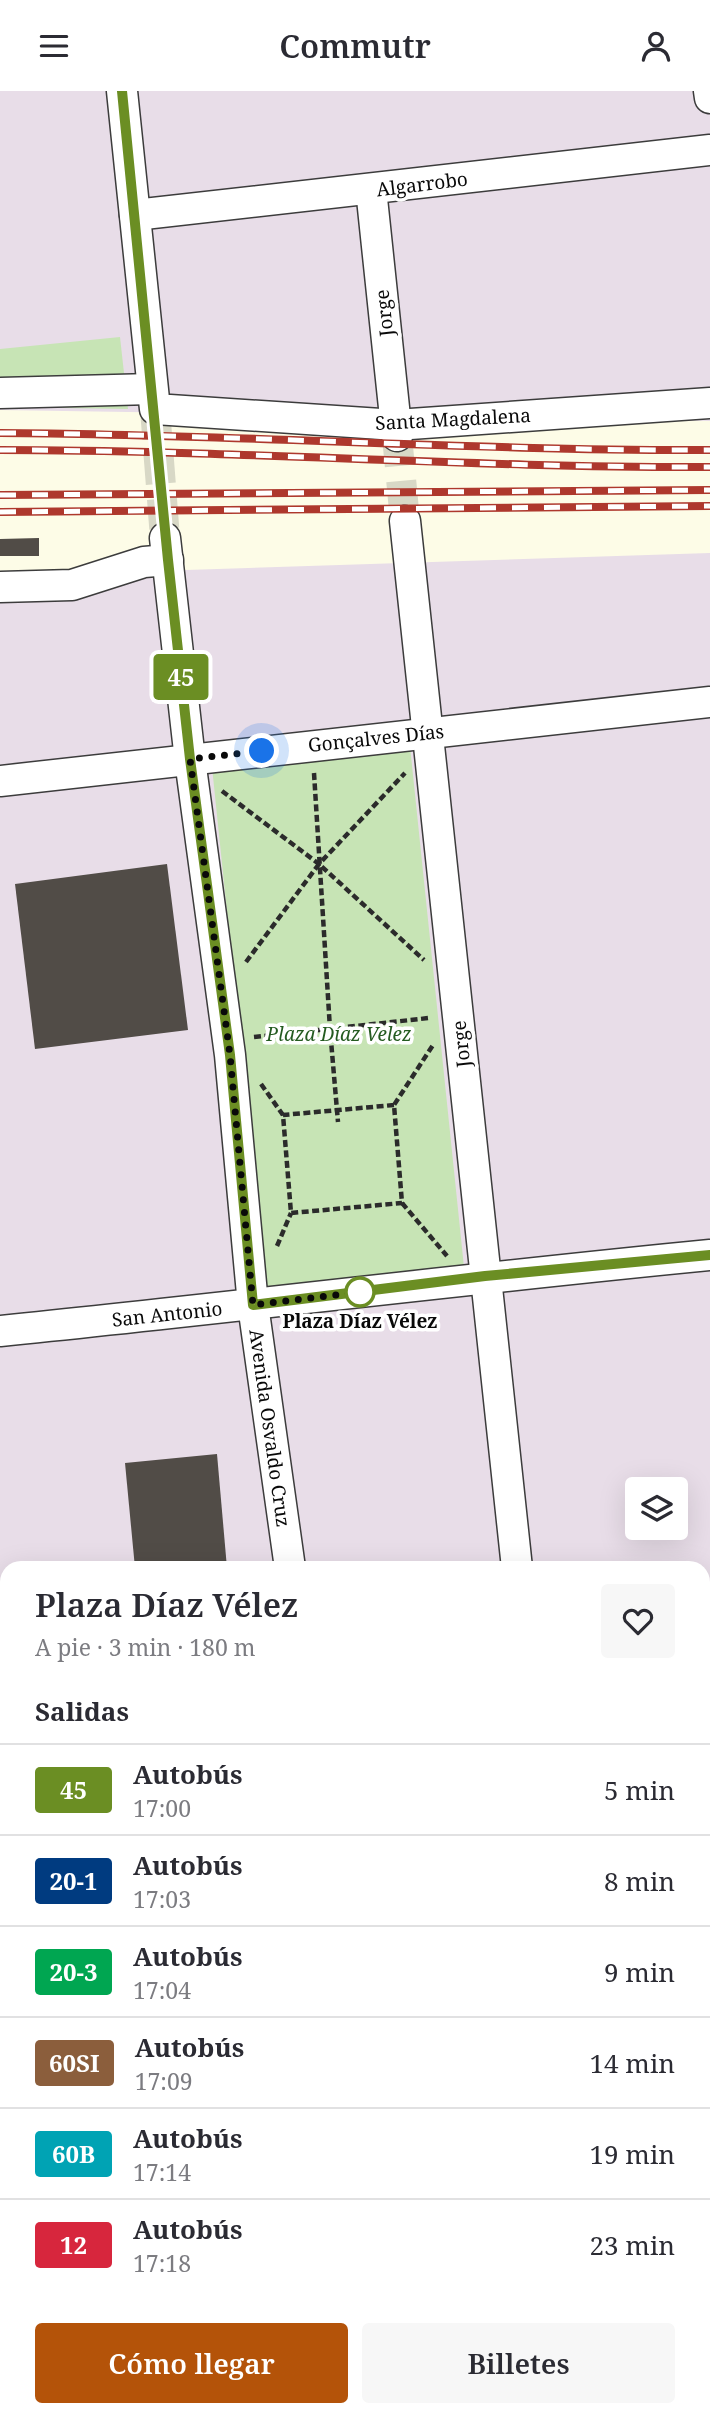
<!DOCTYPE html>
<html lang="es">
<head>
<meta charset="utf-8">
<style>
	body { margin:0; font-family:"Noto Serif",serif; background:#f7f7f7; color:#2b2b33; height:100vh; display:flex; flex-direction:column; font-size:26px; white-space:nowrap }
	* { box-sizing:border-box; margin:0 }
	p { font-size:23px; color:#7c7c81 }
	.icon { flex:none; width:38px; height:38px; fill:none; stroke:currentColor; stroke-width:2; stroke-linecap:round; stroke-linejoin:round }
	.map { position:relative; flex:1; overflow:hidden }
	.side { position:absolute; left:0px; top:1470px; width:710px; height:856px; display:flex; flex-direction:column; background:#fff; border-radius:21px 21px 0 0; box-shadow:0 7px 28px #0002 }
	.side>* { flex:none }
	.badge { padding:0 14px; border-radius:5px; font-size:24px; line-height:46px }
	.fabs { position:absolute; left:625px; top:1386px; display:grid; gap:14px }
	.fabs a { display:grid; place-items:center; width:63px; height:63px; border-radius:7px; background:#fff; box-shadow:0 7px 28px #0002; font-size:35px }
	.you { position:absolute; width:35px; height:35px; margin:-18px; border:5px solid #fff; border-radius:50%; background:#1a73e8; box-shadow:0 0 0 10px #1a73e833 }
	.map>.badge { position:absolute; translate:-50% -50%; box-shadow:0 0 0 4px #fff }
	h2 { padding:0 35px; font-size:26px; line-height:63px }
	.round { display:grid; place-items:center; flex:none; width:74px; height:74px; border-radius:7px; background:#f7f7f7 }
	.head { display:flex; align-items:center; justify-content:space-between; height:119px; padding:0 35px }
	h1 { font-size:33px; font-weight:600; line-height:52px }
	.action { display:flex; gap:14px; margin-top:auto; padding:14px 35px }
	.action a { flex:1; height:80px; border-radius:7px; background:#b45309; color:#fff; font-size:28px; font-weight:600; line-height:80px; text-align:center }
	.action a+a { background:#f7f7f7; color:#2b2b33 }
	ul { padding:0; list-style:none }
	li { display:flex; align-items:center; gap:21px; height:91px; padding:0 35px; border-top:2px solid #e1e1e2 }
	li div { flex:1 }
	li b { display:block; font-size:26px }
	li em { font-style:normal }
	li .badge { min-width:77px; font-weight:700; text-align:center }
	header { display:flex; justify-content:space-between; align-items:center; height:91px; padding:0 35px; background:#fff; font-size:32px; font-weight:600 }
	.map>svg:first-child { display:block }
	.industrial { fill:#e8dde8; fill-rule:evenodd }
	.green { fill:#c7e4b5 }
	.building { fill:#514c47 }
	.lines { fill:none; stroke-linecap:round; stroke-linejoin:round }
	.street-tunnel { stroke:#d8d8c6; stroke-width:30; stroke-dasharray:30 15; stroke-linecap:butt }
	.street-casing { stroke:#3c3c3c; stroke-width:33 }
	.secondary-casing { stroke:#2b2b2b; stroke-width:42 }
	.path { stroke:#2b2b2b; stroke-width:4.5; stroke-dasharray:7 3.5; stroke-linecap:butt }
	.street { stroke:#fff; stroke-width:30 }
	.secondary { stroke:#f7f9a7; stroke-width:38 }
	.rail-casing { stroke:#ae382d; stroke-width:8 }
	.rail { stroke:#fff; stroke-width:5; stroke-dasharray:16; stroke-linecap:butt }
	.line-casing { stroke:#fff; stroke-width:16 }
	.line { stroke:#6b8e23; stroke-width:10 }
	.walk { stroke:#090909; stroke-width:7; stroke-dasharray:0 12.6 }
	.stop-dot { fill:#fff; stroke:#6b8e23; stroke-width:3.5 }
	.labels { text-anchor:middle; stroke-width:7; stroke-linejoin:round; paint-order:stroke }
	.street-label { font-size:19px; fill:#090909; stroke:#fff }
	.park-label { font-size:19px; font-style:italic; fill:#245b20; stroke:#fff }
	.stop-label { font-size:19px; font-weight:bold; fill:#090909; stroke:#fff }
</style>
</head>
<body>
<header><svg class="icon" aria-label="menu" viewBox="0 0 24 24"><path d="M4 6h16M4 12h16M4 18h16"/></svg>Commutr<svg class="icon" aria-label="person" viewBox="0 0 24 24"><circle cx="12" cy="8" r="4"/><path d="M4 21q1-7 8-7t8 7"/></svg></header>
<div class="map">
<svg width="710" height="2325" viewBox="0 0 710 2325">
	<rect width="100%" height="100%" fill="#fdfce7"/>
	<g class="industrial">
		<polygon points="0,0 710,0 710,330 0,319"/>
		<path d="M 710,462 L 710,2325 L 0,2325 L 0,485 ZM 637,1398 L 676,1398 L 676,1437 L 637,1437 ZM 7,1477 L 704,1477 L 704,2319 L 7,2319 Z"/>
	</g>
	<g class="green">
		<polygon points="120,246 128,318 0,316 0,258"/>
		<polygon points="410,655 465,1186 267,1207 212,676"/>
	</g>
	<g class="building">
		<polygon points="39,447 39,465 0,465 0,448"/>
		<polygon points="167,773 188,939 35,958 15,793"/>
		<polygon points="217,1363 227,1477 135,1477 125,1372"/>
	</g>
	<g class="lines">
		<g class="street-tunnel">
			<polyline points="155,318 165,447"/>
			<polyline points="397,345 405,430"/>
		</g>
		<g class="street-casing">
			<g id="street">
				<polyline points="122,0 155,318 396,334 710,312"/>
				<polyline points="709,0 710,7"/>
				<polyline points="371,98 397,345"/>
				<polyline points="135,124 710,59"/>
				<polyline points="0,302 152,298"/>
				<polyline points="405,430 517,1477"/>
				<polyline points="165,447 190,669 230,964 253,1214 290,1477"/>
				<polyline points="0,496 72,494 144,471 168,469"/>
				<polyline points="0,690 710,611"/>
				<path d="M 0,1240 C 237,1216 473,1187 710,1164"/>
			</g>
		</g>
		<g class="secondary-casing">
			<g id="secondary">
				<polyline points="704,1580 710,1580"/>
				<polyline points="0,1671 7,1670"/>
				<polyline points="0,2302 7,2304"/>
				<polyline points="54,2319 75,2325"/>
				<polyline points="433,2319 435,2325"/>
			</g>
		</g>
		<g class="path">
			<polyline points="314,682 330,938 338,1031"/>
			<polyline points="222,700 319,773 405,682"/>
			<polyline points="246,871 319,773 424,869"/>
			<polyline points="254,946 429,927"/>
			<polyline points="261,993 283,1024"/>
			<polyline points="394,1014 283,1024 291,1122 402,1112 394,1014 433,954"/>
			<polyline points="402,1112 447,1165"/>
			<polyline points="277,1155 291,1122"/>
		</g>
		<use href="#street" class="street"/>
		<use href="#secondary" class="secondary"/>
		<g class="rail-casing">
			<g id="rail">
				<path d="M 0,342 C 237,343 473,360 710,359"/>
				<path d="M 0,359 C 237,359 473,377 710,376"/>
				<polyline points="0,404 710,399"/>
				<polyline points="0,421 710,415"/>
			</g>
		</g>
		<use href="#rail" class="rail"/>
	</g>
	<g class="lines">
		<g class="line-casing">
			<polyline id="line" points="122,0 168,469 190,668 230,964 253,1214 485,1185 710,1164"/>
		</g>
		<use href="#line" class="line"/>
		<polyline class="walk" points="262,660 190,668 230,964 253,1214 360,1201"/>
	</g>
	<circle class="stop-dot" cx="360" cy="1201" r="14"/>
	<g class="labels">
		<g class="street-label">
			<text transform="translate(422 93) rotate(-7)" y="7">Algarrobo</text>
			<text transform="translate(384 222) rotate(-96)" y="7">Jorge</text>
			<text transform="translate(453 328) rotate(-3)" y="7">Santa Magdalena</text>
			<text transform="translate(376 647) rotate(-6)" y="7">Gonçalves Días</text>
			<text transform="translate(461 953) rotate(-96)" y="7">Jorge</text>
			<text transform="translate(167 1223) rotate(-6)" y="7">San Antonio</text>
			<text transform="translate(270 1337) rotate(82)" y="7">Avenida Osvaldo Cruz</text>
		</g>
		<g class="park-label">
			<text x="339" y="950">Plaza Díaz Velez</text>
		</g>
		<g class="stop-label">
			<text x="360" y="1237">Plaza Díaz Vélez</text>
		</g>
	</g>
</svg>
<div class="fabs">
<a><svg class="icon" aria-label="layers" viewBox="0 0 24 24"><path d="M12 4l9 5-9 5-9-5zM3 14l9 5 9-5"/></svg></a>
</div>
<div class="you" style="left:262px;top:660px"></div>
<b class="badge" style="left:181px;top:586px;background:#6b8e23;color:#fff">45</b>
<section class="side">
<div class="head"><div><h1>Plaza Díaz Vélez</h1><p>A pie · 3 min · 180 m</p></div><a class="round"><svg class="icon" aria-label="heart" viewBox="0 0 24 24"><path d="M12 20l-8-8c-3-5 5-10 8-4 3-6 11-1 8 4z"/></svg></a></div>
<h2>Salidas</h2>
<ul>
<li><span class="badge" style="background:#6b8e23;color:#fff">45</span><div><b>Autobús</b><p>17:00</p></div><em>5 min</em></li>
<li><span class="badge" style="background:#003b80;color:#fff">20-1</span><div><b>Autobús</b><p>17:03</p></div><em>8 min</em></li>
<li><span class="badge" style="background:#00a651;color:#fff">20-3</span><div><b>Autobús</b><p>17:04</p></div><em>9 min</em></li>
<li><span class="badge" style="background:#8b5e3c;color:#fff">60SI</span><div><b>Autobús</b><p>17:09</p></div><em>14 min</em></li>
<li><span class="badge" style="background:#00a3b4;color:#fff">60B</span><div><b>Autobús</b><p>17:14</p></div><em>19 min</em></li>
<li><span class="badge" style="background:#d7263d;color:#fff">12</span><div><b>Autobús</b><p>17:18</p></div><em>23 min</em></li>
</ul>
<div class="action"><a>Cómo llegar</a><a>Billetes</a></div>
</section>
</div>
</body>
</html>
